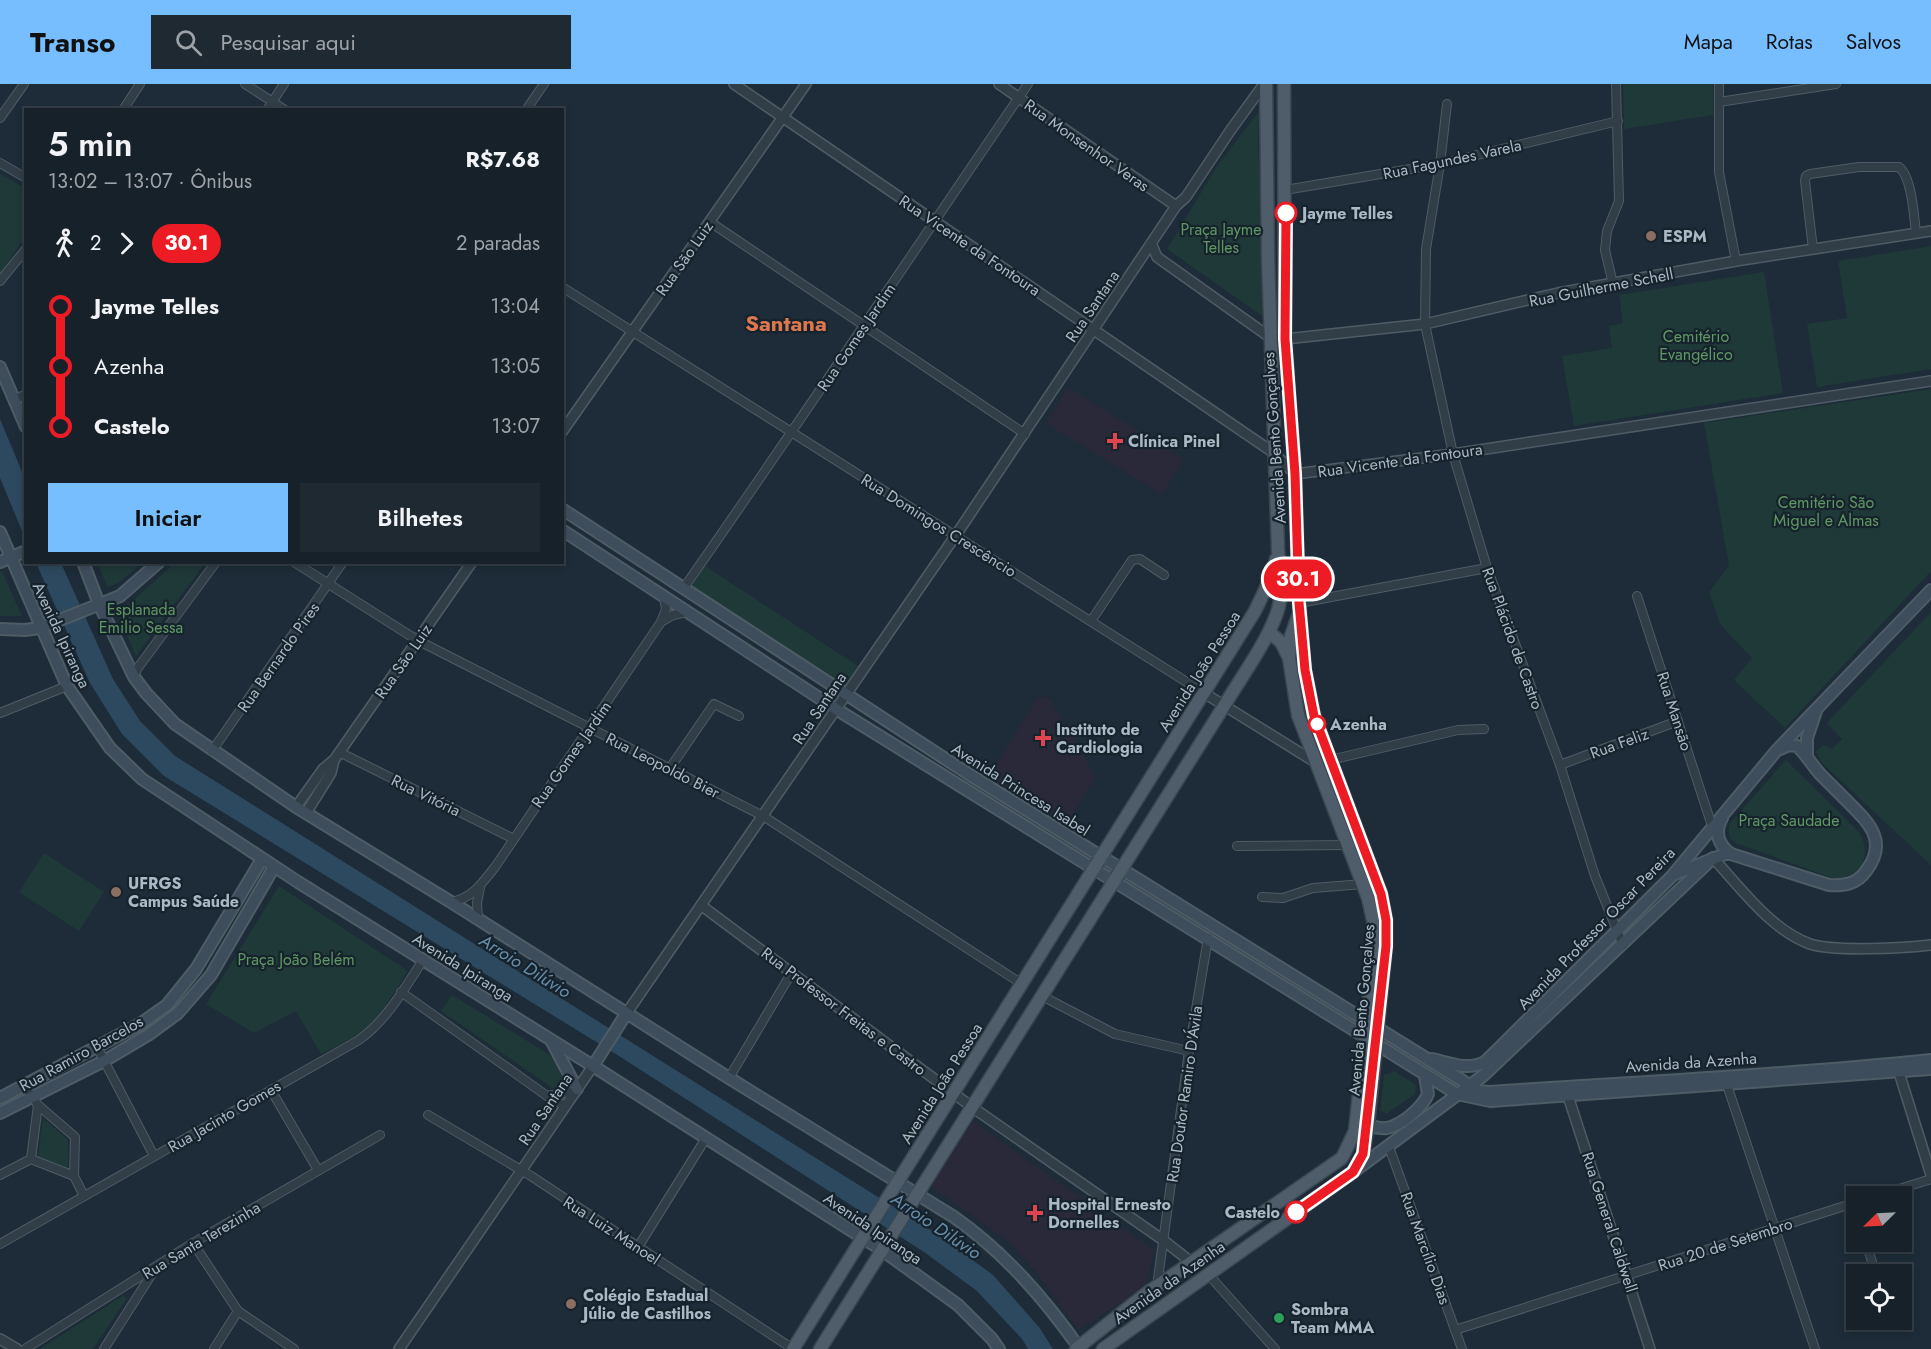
<!DOCTYPE html>
<html lang="pt">
<head>
<meta charset="utf-8">
<style>
	body { margin:0; font-family:Jost,sans-serif; background:#1f2932; color:#f1f3f6; height:100vh; display:flex; flex-direction:column; font-size:22px; white-space:nowrap }
	* { box-sizing:border-box; margin:0 }
	p { font-size:20px; color:#9ea3a8 }
	.icon { flex:none; width:33px; height:33px; fill:none; stroke:currentColor; stroke-width:2; stroke-linecap:round; stroke-linejoin:round }
	.map { position:relative; flex:1; overflow:hidden }
	.panel { position:absolute; left:24px; top:24px; width:540px; height:456px; display:flex; flex-direction:column; background:#16212a; border-radius:0px; box-shadow:0 3px 9px #0003,0 0 0 2px #353e47 }
	.panel>* { flex:none }
	.badge { padding:0 12px; border-radius:20px; font-size:21px; line-height:39px }
	.needle { width:39px; rotate:246deg }
	.fabs { position:absolute; left:1846px; top:1102px; display:grid; gap:12px }
	.fabs a { display:grid; place-items:center; width:66px; height:66px; border-radius:0px; background:#16212a; box-shadow:0 3px 9px #0003,0 0 0 2px #353e47; font-size:30px }
	.map>.badge { position:absolute; translate:-50% -50%; box-shadow:0 0 0 3px #fff }
	.legs { display:flex; align-items:center; gap:9px; height:66px; padding:0 24px; font-size:20px }
	.legs p { margin-inline-start:auto }
	.summary { display:flex; align-items:center; justify-content:space-between; height:102px; padding:0 24px }
	h1 { font-size:33px; font-weight:600; line-height:45px }
	.cta { display:flex; gap:12px; margin-top:auto; padding:12px 24px }
	.cta a { flex:1; height:69px; border-radius:0px; background:#76beff; color:#111; font-size:24px; font-weight:600; line-height:69px; text-align:center }
	.cta a+a { background:#1f2932; color:#f1f3f6 }
	ul { padding:0 24px; list-style:none }
	li { display:flex; align-items:center; gap:21px; height:60px; font-size:22px }
	li i { display:grid; place-items:center; width:9px; height:100%; margin:0 8px; background:currentColor }
	li i::after { content:''; width:15px; height:15px; margin:-8px; border:4px solid; border-radius:50%; background:#16212a }
	li p { margin-inline-start:auto }
	li:first-child i { background:linear-gradient(#0000 50%,currentColor 0) }
	li:last-child i { background:linear-gradient(currentColor 50%,#0000 0) }
	header { display:flex; align-items:center; gap:36px; box-sizing:border-box; height:84px; padding:0 30px; background:#76beff; color:#111 }
	header strong { font-size:28px }
	nav { display:flex; gap:33px; margin-inline-start:auto; font-size:21px }
	.search { width:420px; height:54px; background:#1f2932; display:flex; align-items:center; gap:15px; box-sizing:border-box; padding:0 21px; border-radius:0px; color:#9ea3a8; font-size:22px }
	.map>svg:first-child { display:block }
	.medical { fill:#292939 }
	.green { fill:#1f3938 }
	.water { fill:#2d495f }
	.lines { fill:none; stroke-linecap:round; stroke-linejoin:round }
	.minor-casing { stroke:#4e5c66; stroke-width:10 }
	.tertiary-casing { stroke:#4e5c66; stroke-width:12 }
	.secondary-casing { stroke:#4e5c66; stroke-width:14 }
	.primary-casing { stroke:#3a4751; stroke-width:15 }
	.minor { stroke:#313e48; stroke-width:8 }
	.tertiary { stroke:#313e48; stroke-width:9 }
	.secondary { stroke:#3e4d5c; stroke-width:10 }
	.primary { stroke:#4e5d69; stroke-width:12 }
	.line-1-casing { stroke:#fff; stroke-width:14 }
	.line-1 { stroke:#ed1c24; stroke-width:9 }
	.stop-1-dot { fill:#fff; stroke:#ed1c24; stroke-width:3 }
	.education-dot { fill:#8d6e63; stroke:#17232c; stroke-width:2 }
	.health-dot { fill:#e0444e; stroke:#17232c; stroke-width:2 }
	.leisure-dot { fill:#2e9e5b; stroke:#17232c; stroke-width:2 }
	.labels { text-anchor:middle; stroke-width:4.5; stroke-linejoin:round; paint-order:stroke }
	.street-label { font-size:16px; fill:#aab9c6; stroke:#17232c }
	.stop-label { font-size:16px; font-weight:bold; fill:#aab9c6; stroke:#17232c; text-anchor:start }
	.park-label { font-size:16px; fill:#609865; stroke:#17232c }
	.poi-label { font-size:16px; font-weight:bold; fill:#aab9c6; stroke:#17232c; text-anchor:start }
	.water-label { font-size:18px; font-style:italic; fill:#678fad; stroke:#17232c }
	.district-label { font-size:22px; font-weight:bold; fill:#dd784e; stroke:#17232c }
</style>
</head>
<body>
<header>
<strong>Transo</strong>
<div class="search"><svg class="icon" aria-label="search" viewBox="0 0 24 24"><circle cx="10" cy="10" r="6"/><path d="M15 15l6 6"/></svg>Pesquisar aqui</div>
<nav><a>Mapa</a><a>Rotas</a><a>Salvos</a></nav>
</header>
<div class="map">
<svg width="1931" height="1265" viewBox="0 0 1931 1265">
	<rect width="100%" height="100%" fill="#1d2c38"/>
	<g class="medical">
		<polygon points="1068,303 1184,375 1162,411 1046,339"/>
		<polygon points="1048,612 1096,693 1067,740 990,692 1036,615"/>
		<polygon points="973,1037 1154,1166 1147,1200 1142,1206 1078,1246 1036,1188 1008,1157 930,1102"/>
	</g>
	<g class="green">
		<polygon points="1623,0 1713,0 1713,31 1624,45"/>
		<polygon points="1259,27 1258,58 1265,234 1167,165 1216,84"/>
		<polygon points="0,90 26,105 25,153 0,190"/>
		<polygon points="1931,162 1931,285 1817,303 1807,240 1847,234 1838,177"/>
		<polygon points="1764,188 1783,309 1574,342 1562,272 1612,264 1609,242 1623,239 1619,211"/>
		<polygon points="1931,305 1931,487 1785,644 1734,596 1752,574 1720,540 1709,508 1729,482 1704,339"/>
		<polygon points="176,478 205,479 136,572 118,530"/>
		<polygon points="97,479 142,479 118,499 108,503"/>
		<polygon points="705,482 858,582 844,603 692,502"/>
		<polygon points="2,487 22,532 0,532 0,488"/>
		<polygon points="1931,528 1931,781 1821,678 1816,668 1823,661 1832,665 1842,655 1827,639"/>
		<path d="M 1786,676 L 1859,748 C 1874,772 1860,796 1832,794 L 1736,759 C 1728,754 1727,747 1730,739 Z"/>
		<polygon points="44,769 104,808 79,847 19,808"/>
		<polygon points="279,802 408,887 371,944 321,970 296,927 254,949 206,920"/>
		<path d="M 452,911 L 558,976 C 563,986 568,994 563,1005 L 557,1007 L 441,927 Z"/>
		<polygon points="1394,987 1416,1001 1415,1010 1386,1030 1380,1026 1384,991"/>
		<polygon points="43,1034 68,1056 68,1084 38,1072"/>
		<polygon points="123,1212 127,1214 93,1265 40,1265"/>
	</g>
	<g class="water">
		<polygon points="0,335 25,395 25,454 0,394"/>
		<polygon points="36,479 61,479 113,595 140,637 175,672 937,1150 993,1191 1039,1243 1053,1265 1028,1265 1022,1255 977,1207 924,1168 619,972 164,692 122,650 90,599"/>
	</g>
	<g class="lines">
		<g class="minor-casing">
			<g id="minor">
				<polyline points="245,0 285,26"/>
				<polyline points="1719,0 1719,88 1736,177"/>
				<polyline points="1719,18 1836,0"/>
				<polyline points="1447,20 1440,80 1426,165 1425,240 1453,370 1487,484 1560,681 1595,792 1623,861"/>
				<polyline points="123,26 140,0"/>
				<polyline points="267,26 284,0"/>
				<polyline points="526,26 544,0"/>
				<polyline points="0,34 24,0"/>
				<polyline points="0,79 26,94"/>
				<polyline points="1285,106 1440,80 1618,37"/>
				<polyline points="710,138 1025,350"/>
				<path d="M 1813,165 L 1805,97 L 1806,92 L 1810,90 L 1859,83 L 1899,83 C 1912,93 1914,133 1916,149"/>
				<polyline points="0,197 26,165"/>
				<polyline points="1613,200 1605,166 1607,147 1619,117 1616,0"/>
				<polyline points="562,203 1204,609"/>
				<polyline points="14,316 26,310"/>
				<polyline points="294,478 417,556 763,732 1022,900"/>
				<path d="M 683,505 C 800,338 913,168 1028,0"/>
				<polyline points="1637,512 1712,742"/>
				<polyline points="1299,519 1487,484"/>
				<polyline points="1091,537 1132,476 1140,475 1164,491"/>
				<polyline points="661,538 673,531 687,528"/>
				<polyline points="134,593 137,585 216,478"/>
				<polyline points="0,629 67,602"/>
				<polyline points="212,667 343,478"/>
				<polyline points="339,668 512,754"/>
				<polyline points="1330,676 1458,646 1484,645"/>
				<polyline points="1560,681 1678,637"/>
				<polyline points="670,684 714,620 739,632"/>
				<polyline points="1237,762 1347,761"/>
				<polyline points="1262,813 1283,814 1313,804 1363,800"/>
				<path d="M 451,818 C 473,814 482,799 495,783 L 661,538 L 666,525 L 664,513"/>
				<polyline points="478,835 477,819 480,803"/>
				<polyline points="401,908 547,1012 565,1022"/>
				<polyline points="1042,912 1115,950 1189,967"/>
				<polyline points="97,963 154,1072"/>
				<polyline points="729,994 792,888"/>
				<polyline points="1727,1001 1815,1265"/>
				<polyline points="25,1002 38,1021 75,1053 74,1092 84,1112"/>
				<polyline points="271,1006 318,1086"/>
				<polyline points="547,1012 575,1007"/>
				<polyline points="38,1021 31,1075 74,1092"/>
				<polyline points="428,1031 531,1092 793,1265"/>
				<polyline points="1389,1063 1462,1265"/>
				<polyline points="0,1091 31,1075"/>
				<polyline points="1874,1113 1931,1095"/>
				<polyline points="1854,1119 1857,1130"/>
				<polyline points="1866,1158 1876,1191"/>
				<polyline points="193,1159 238,1227 294,1265"/>
				<path d="M 0,1160 L 359,956 C 387,936 404,905 423,876"/>
				<polyline points="638,1163 706,1054"/>
				<polyline points="1208,1190 1275,1265"/>
				<polyline points="1157,1202 1189,967 1208,854"/>
				<polyline points="1889,1236 1890,1237"/>
				<polyline points="1455,1246 1857,1118"/>
				<polyline points="25,1265 193,1159 380,1051"/>
				<polyline points="104,1265 155,1185"/>
				<polyline points="214,1265 238,1227"/>
			</g>
		</g>
		<g class="tertiary-casing">
			<g id="tertiary">
				<polyline points="734,0 1274,369 1295,390 1453,370 1931,297"/>
				<polyline points="999,0 1176,122"/>
				<polyline points="1152,161 1157,173 1271,254 1285,255 1425,240 1558,209 1736,177 1931,147"/>
				<polyline points="562,348 806,0"/>
				<polyline points="1204,609 1315,678"/>
				<polyline points="296,723 323,685 334,676 472,478"/>
				<polyline points="306,729 331,689 334,676"/>
				<path d="M 1713,774 C 1741,804 1771,846 1810,860 C 1836,868 1903,864 1931,861"/>
				<polyline points="702,822 972,1023 1163,1156 1191,1178"/>
				<polyline points="626,930 958,448 1176,122 1186,113 1230,47 1264,0"/>
				<polyline points="1897,982 1931,1091"/>
				<polyline points="1568,1012 1650,1265"/>
				<polyline points="0,1255 17,1265"/>
				<polyline points="399,1265 593,982"/>
			</g>
		</g>
		<g class="secondary-casing">
			<g id="secondary">
				<polyline points="0,283 26,343"/>
				<path d="M 562,425 L 970,691 L 1479,1007 L 1490,1008 C 1637,998 1784,991 1931,976"/>
				<polyline points="562,446 836,625 1457,1010 1490,1017 1931,985"/>
				<polyline points="0,448 67,602 110,664 142,695 298,798 593,982 882,1166 958,1221 992,1255 999,1265"/>
				<polyline points="0,478 26,467"/>
				<path d="M 83,478 L 99,520 L 134,593 L 146,609 L 175,640 L 296,723 L 451,818 L 729,994 L 954,1133 C 1005,1169 1044,1214 1080,1265"/>
				<polyline points="0,545 25,546 40,544 120,512 159,478"/>
				<polyline points="1807,673 1807,654 1816,627"/>
				<path d="M 1722,734 C 1714,749 1718,761 1731,770"/>
				<path d="M 1675,790 L 1725,770 L 1731,770 L 1829,801 C 1844,802 1857,800 1866,787 C 1888,758 1870,740 1850,720 C 1840,710 1830,700 1820,690 C 1812,681 1806,670 1797,662 L 1789,661 L 1780,665"/>
				<polyline points="552,958 577,1005"/>
				<path d="M 1432,975 C 1450,979 1467,987 1485,978 L 1672,792 L 1777,666 L 1931,506"/>
				<polyline points="593,982 626,930"/>
				<polyline points="0,1014 140,940 167,921 196,885 262,775"/>
				<polyline points="0,1029 104,977 148,951 178,929 211,891 274,783"/>
				<path d="M 1368,1041 C 1374,1043 1380,1045 1387,1044 C 1402,1041 1422,1024 1428,1010 L 1425,992"/>
				<polyline points="1353,1088 1484,991 1713,774"/>
			</g>
		</g>
		<g class="primary-casing">
			<g id="primary">
				<polyline points="1269,548 1281,558 1289,574"/>
				<polyline points="793,1265 1255,527 1273,489 1276,475"/>
				<path d="M 820,1265 L 1224,622 C 1239,596 1277,545 1280,516 C 1282,500 1279,482 1278,465 L 1268,174 L 1266,0"/>
				<polyline points="1076,1265 1147,1209 1342,1074 1355,1047 1375,858 1373,836 1368,814 1298,631 1289,574 1291,552 1298,532"/>
				<polyline points="1103,1265 1353,1088 1363,1070 1368,1041 1386,862 1386,836 1381,810 1314,632 1305,586 1299,519 1295,390 1285,255 1284,0"/>
			</g>
		</g>
		<use href="#minor" class="minor"/>
		<use href="#tertiary" class="tertiary"/>
		<use href="#secondary" class="secondary"/>
		<use href="#primary" class="primary"/>
	</g>
	<g class="lines">
		<g class="line-1-casing">
			<polyline id="line-1" points="1286,129 1285,255 1295,390 1299,519 1305,586 1314,632 1381,810 1386,836 1386,862 1363,1070 1353,1088 1296,1128"/>
		</g>
		<use href="#line-1" class="line-1"/>
	</g>
	<g class="stop-1-dot">
		<circle cx="1286" cy="129" r="10"/>
		<circle cx="1317" cy="640" r="8"/>
		<circle cx="1296" cy="1128" r="10"/>
	</g>
	<g class="education-dot">
		<circle cx="1651" cy="152" r="6"/>
		<circle cx="116" cy="808" r="6"/>
		<circle cx="571" cy="1220" r="6"/>
	</g>
	<g class="health-dot">
		<path d="M1112 348h6v6h6v6h-6v6h-6v-6h-6v-6h6z"/>
		<path d="M1040 645h6v6h6v6h-6v6h-6v-6h-6v-6h6z"/>
		<path d="M1032 1120h6v6h6v6h-6v6h-6v-6h-6v-6h6z"/>
	</g>
	<circle class="leisure-dot" cx="1279" cy="1234" r="6"/>
	<g class="labels">
		<g class="street-label">
			<text transform="translate(1087 61) rotate(35)" y="6">Rua Monsenhor Veras</text>
			<text transform="translate(1452 75) rotate(-12)" y="6">Rua Fagundes Varela</text>
			<text transform="translate(970 161) rotate(34)" y="6">Rua Vicente da Fontoura</text>
			<text transform="translate(684 174) rotate(-55)" y="6">Rua São Luiz</text>
			<text transform="translate(1601 203) rotate(-11)" y="6">Rua Guilherme Schell</text>
			<text transform="translate(1092 222) rotate(-56)" y="6">Rua Santana</text>
			<text transform="translate(856 253) rotate(-56)" y="6">Rua Gomes Jardim</text>
			<text transform="translate(1274 354) rotate(-94)" y="6">Avenida Bento Gonçalves</text>
			<text transform="translate(1400 376) rotate(-8)" y="6">Rua Vicente da Fontoura</text>
			<text transform="translate(939 441) rotate(32)" y="6">Rua Domingos Crescêncio</text>
			<text transform="translate(62 551) rotate(65)" y="6">Avenida Ipiranga</text>
			<text transform="translate(1513 554) rotate(70)" y="6">Rua Plácido de Castro</text>
			<text transform="translate(278 573) rotate(-55)" y="6">Rua Bernardo Pires</text>
			<text transform="translate(403 577) rotate(-55)" y="6">Rua São Luiz</text>
			<text transform="translate(1199 587) rotate(-58)" y="6">Avenida João Pessoa</text>
			<text transform="translate(819 624) rotate(-56)" y="6">Rua Santana</text>
			<text transform="translate(1675 627) rotate(72)" y="6">Rua Mansão</text>
			<text transform="translate(1619 659) rotate(-20)" y="6">Rua Feliz</text>
			<text transform="translate(571 670) rotate(-55)" y="6">Rua Gomes Jardim</text>
			<text transform="translate(663 681) rotate(27)" y="6">Rua Leopoldo Bier</text>
			<text transform="translate(1021 705) rotate(32)" y="6">Avenida Princesa Isabel</text>
			<text transform="translate(426 711) rotate(26)" y="6">Rua Vitória</text>
			<text transform="translate(1596 844) rotate(-46)" y="6">Avenida Professor Oscar Pereira</text>
			<text transform="translate(463 883) rotate(32)" y="6">Avenida Ipiranga</text>
			<text transform="translate(1361 926) rotate(-85)" y="6">Avenida Bento Gonçalves</text>
			<text transform="translate(844 927) rotate(37)" y="6">Rua Professor Freitas e Castro</text>
			<text transform="translate(81 969) rotate(-29)" y="6">Rua Ramiro Barcelos</text>
			<text transform="translate(1691 978) rotate(-4)" y="6">Avenida da Azenha</text>
			<text transform="translate(941 999) rotate(-58)" y="6">Avenida João Pessoa</text>
			<text transform="translate(1184 1010) rotate(-82)" y="6">Rua Doutor Ramiro D'Ávila</text>
			<text transform="translate(545 1025) rotate(-56)" y="6">Rua Santana</text>
			<text transform="translate(224 1032) rotate(-30)" y="6">Rua Jacinto Gomes</text>
			<text transform="translate(1610 1138) rotate(72)" y="6">Rua General Caldwell</text>
			<text transform="translate(873 1144) rotate(34)" y="6">Avenida Ipiranga</text>
			<text transform="translate(612 1146) rotate(33)" y="6">Rua Luiz Manoel</text>
			<text transform="translate(201 1156) rotate(-31)" y="6">Rua Santa Terezinha</text>
			<text transform="translate(1725 1160) rotate(-18)" y="6">Rua 20 de Setembro</text>
			<text transform="translate(1426 1164) rotate(70)" y="6">Rua Marcílio Dias</text>
			<text transform="translate(1169 1198) rotate(-35)" y="6">Avenida da Azenha</text>
		</g>
		<g class="stop-label">
			<text x="1302" y="135">Jayme Telles</text>
			<text x="1330" y="646">Azenha</text>
			<text x="1280" y="1134" text-anchor="end">Castelo</text>
		</g>
		<g class="park-label">
			<text x="1221" y="151">Praça Jayme<tspan x="1221" dy="18">Telles</tspan></text>
			<text x="1696" y="258">Cemitério<tspan x="1696" dy="18">Evangélico</tspan></text>
			<text x="1826" y="424">Cemitério São<tspan x="1826" dy="18">Miguel e Almas</tspan></text>
			<text x="141" y="531">Esplanada<tspan x="141" dy="18">Emilio Sessa</tspan></text>
			<text x="1789" y="742">Praça Saudade</text>
			<text x="296" y="881">Praça João Belém</text>
		</g>
		<g class="poi-label">
			<text x="1663" y="158">ESPM</text>
			<text x="1128" y="363">Clínica Pinel</text>
			<text x="1056" y="651">Instituto de<tspan x="1056" dy="18">Cardiologia</tspan></text>
			<text x="128" y="805">UFRGS<tspan x="128" dy="18">Campus Saúde</tspan></text>
			<text x="1048" y="1126">Hospital Ernesto<tspan x="1048" dy="18">Dornelles</tspan></text>
			<text x="583" y="1217">Colégio Estadual<tspan x="583" dy="18">Júlio de Castilhos</tspan></text>
			<text x="1291" y="1231">Sombra<tspan x="1291" dy="18">Team MMA</tspan></text>
		</g>
		<g class="water-label">
			<text transform="translate(525 882) rotate(32)" y="6">Arroio Dilúvio</text>
			<text transform="translate(936 1142) rotate(34)" y="6">Arroio Dilúvio</text>
		</g>
		<g class="district-label">
			<text x="786" y="247">Santana</text>
		</g>
	</g>
</svg>
<div class="fabs">
<a><svg class="needle" viewBox="-14 -14 28 28"><path d="M0-13l5 13h-10z" fill="#e53935"/><path d="M0 13l5-13h-10z" fill="#9ea3a8"/></svg></a>
<a><svg class="icon" aria-label="locate" viewBox="0 0 24 24"><circle cx="12" cy="12" r="6"/><path d="M12 2v4M12 18v4M2 12h4M18 12h4"/></svg></a>
</div>
<b class="badge" style="left:1298px;top:495px;background:#ed1c24;color:#fff">30.1</b>
<section class="panel">
<div class="summary"><div><h1>5 min</h1><p>13:02 – 13:07 · Ônibus</p></div><b>R$7.68</b></div>
<div class="legs"><svg class="icon" aria-label="walk" viewBox="0 0 24 24"><circle cx="13" cy="4" r="2"/><path d="M13 8l-2 6 4 7M11 14l-3 7M7 12l3-4h3l4 4"/></svg>2<svg class="icon" aria-label="forward" viewBox="0 0 24 24"><path d="M9 5l7 7-7 7"/></svg><b class="badge" style="background:#ed1c24;color:#fff">30.1</b><p>2 paradas</p></div>
<ul>
<li><i style="color:#ed1c24"></i><b>Jayme Telles</b><p>13:04</p></li>
<li><i style="color:#ed1c24"></i><span>Azenha</span><p>13:05</p></li>
<li><i style="color:#ed1c24"></i><b>Castelo</b><p>13:07</p></li>
</ul>
<div class="cta"><a>Iniciar</a><a>Bilhetes</a></div>
</section>
</div>
</body>
</html>
